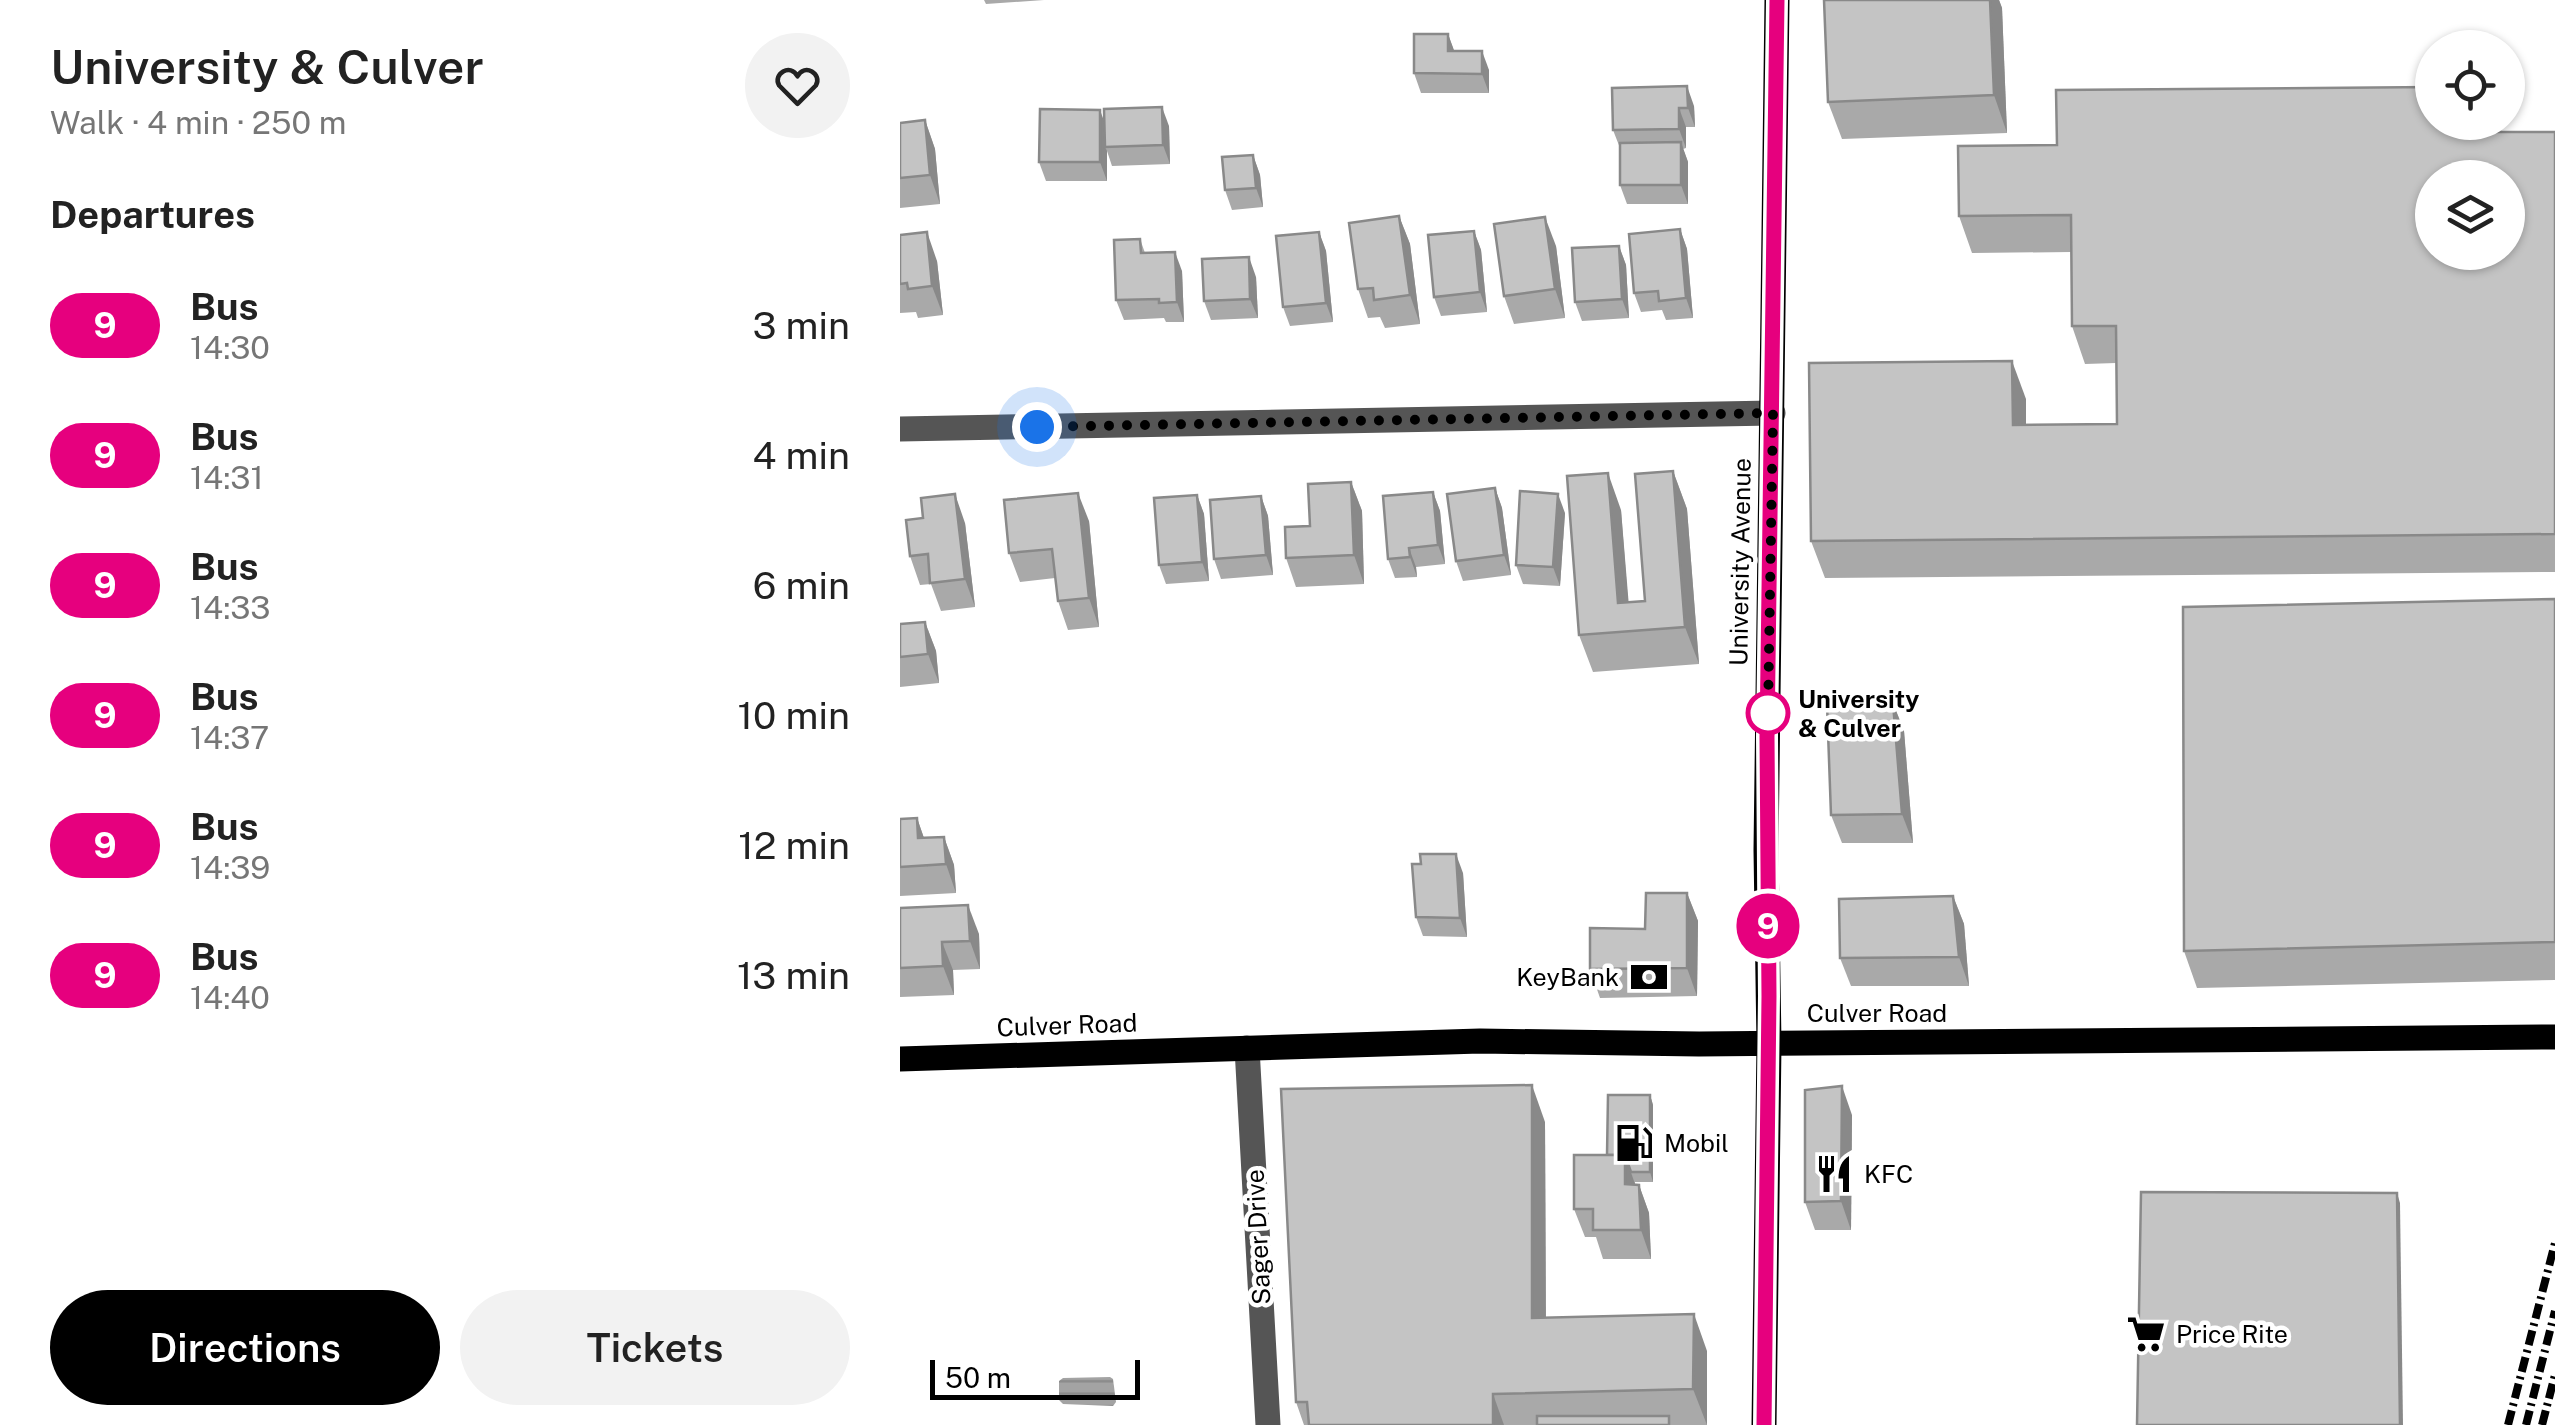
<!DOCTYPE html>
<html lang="en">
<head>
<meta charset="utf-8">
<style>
	body { margin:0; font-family:"Public Sans",sans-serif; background:#f2f2f2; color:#222; height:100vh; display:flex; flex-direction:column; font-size:38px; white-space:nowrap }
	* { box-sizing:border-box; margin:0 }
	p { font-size:32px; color:#767676 }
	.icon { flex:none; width:55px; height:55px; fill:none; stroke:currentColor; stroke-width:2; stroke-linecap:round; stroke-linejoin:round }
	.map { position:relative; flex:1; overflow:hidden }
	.details { display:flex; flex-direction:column; background:#fff; width:900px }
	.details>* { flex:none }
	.badge { padding:0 20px; border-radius:32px; font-size:35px; line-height:65px }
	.tools { position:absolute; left:1515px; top:30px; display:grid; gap:20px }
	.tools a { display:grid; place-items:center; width:110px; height:110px; border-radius:50%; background:#fff; box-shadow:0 2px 8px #0004; font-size:50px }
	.scale { position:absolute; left:30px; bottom:25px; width:210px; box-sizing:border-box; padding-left:10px; border:5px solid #000; border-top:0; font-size:28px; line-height:35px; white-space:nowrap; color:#000; -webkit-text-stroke:8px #fff; paint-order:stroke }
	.you { position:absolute; width:50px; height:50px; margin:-25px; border:8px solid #fff; border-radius:50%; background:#1a73e8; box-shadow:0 0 0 15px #1a73e833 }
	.map>.badge { position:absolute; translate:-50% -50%; box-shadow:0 0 0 5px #fff }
	h2 { padding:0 50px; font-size:38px; line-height:90px }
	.round { display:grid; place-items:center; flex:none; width:105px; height:105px; border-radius:52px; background:#f2f2f2 }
	.headline { display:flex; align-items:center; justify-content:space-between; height:170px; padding:0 50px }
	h1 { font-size:48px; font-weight:600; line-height:75px }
	.cta { display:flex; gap:20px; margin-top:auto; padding:20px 50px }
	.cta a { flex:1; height:115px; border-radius:60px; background:#000; color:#fff; font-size:40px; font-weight:600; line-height:115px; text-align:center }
	.cta a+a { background:#f2f2f2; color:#222 }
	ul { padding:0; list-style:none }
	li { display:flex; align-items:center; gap:30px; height:130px; padding:0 50px }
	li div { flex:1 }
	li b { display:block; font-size:38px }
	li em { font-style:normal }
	li .badge { min-width:110px; font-weight:700; text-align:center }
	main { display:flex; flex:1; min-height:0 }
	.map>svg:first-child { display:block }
	.water { fill:url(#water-rules) }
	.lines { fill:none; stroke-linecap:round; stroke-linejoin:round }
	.minor { stroke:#555; stroke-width:25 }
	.major { stroke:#000; stroke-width:25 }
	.rail { stroke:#000; stroke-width:8; stroke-dasharray:15 5 2.5 5; stroke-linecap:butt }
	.wall { fill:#a9a9a9 }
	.shaded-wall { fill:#898989 }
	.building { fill:#c4c4c4; stroke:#898989; stroke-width:2.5; fill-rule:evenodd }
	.line-casing { stroke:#fff; stroke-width:22 }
	.line { stroke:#e6007e; stroke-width:15 }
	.walk { stroke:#000; stroke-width:10; stroke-dasharray:0 18 }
	.stop-dot { fill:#fff; stroke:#e6007e; stroke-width:5 }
	.labels { text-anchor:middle; stroke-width:9; stroke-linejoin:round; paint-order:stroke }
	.street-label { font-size:25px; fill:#000; stroke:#fff }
	.stop-label { font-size:25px; font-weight:bold; fill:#000; stroke:#fff; text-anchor:start }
	.poi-label { font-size:25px; fill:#000; stroke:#fff; text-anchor:start }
</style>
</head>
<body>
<main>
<section class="details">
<div class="headline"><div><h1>University &amp; Culver</h1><p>Walk · 4 min · 250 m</p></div><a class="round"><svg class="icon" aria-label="heart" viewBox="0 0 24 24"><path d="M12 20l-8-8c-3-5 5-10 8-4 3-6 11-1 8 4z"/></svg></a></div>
<h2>Departures</h2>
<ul>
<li><span class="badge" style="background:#e6007e;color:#fff">9</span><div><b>Bus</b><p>14:30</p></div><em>3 min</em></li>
<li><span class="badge" style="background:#e6007e;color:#fff">9</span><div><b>Bus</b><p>14:31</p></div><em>4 min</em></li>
<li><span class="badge" style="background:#e6007e;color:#fff">9</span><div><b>Bus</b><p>14:33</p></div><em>6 min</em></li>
<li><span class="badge" style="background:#e6007e;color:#fff">9</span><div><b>Bus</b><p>14:37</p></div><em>10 min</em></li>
<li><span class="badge" style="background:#e6007e;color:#fff">9</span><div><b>Bus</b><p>14:39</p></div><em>12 min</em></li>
<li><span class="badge" style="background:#e6007e;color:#fff">9</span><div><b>Bus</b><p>14:40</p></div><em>13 min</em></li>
</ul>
<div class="cta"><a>Directions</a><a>Tickets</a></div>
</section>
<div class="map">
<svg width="1655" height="1425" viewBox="0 0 1655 1425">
	<defs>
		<pattern id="water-rules" width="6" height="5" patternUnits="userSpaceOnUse" patternTransform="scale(2.5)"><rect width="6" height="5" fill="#a3a3a3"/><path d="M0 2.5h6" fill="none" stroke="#8b8b8b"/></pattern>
	</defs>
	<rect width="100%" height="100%" fill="#fff"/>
	<polygon class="water" points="210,1377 213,1379 216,1402 213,1406 163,1404 159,1400 159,1381 163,1378"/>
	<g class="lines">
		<g class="minor">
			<polyline points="0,429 873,413"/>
			<polyline points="347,1048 368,1425"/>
		</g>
		<g class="major">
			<polyline points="0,1059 580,1041 799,1044 1655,1037"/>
			<polyline points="864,1425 869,1044 866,850 877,0"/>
		</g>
		<g class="rail">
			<polyline points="1608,1425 1655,1243"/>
			<polyline points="1626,1425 1655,1311"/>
			<polyline points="1642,1425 1655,1375"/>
		</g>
	</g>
	<g class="wall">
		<polygon points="84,0 144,0 86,4"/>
		<polygon points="924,0 1099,0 1102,8 1107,133 942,139 928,102"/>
		<polygon points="548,34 554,51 589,70 589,93 521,93 514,73"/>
		<polygon points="712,88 794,106 795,127 786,127 786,148 783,149 788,162 788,204 727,204 720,185 720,148 713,130"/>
		<polygon points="25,120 35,149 40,204 0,208 0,123"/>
		<polygon points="204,122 269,126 270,164 212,166 207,151 207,181 146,181 139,162"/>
		<polygon points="1532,122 1601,122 1601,132 1655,132 1655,572 925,578 911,541 1126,399 1126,425 1217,424 1216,363 1185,364 1172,326 1171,252 1072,253 1059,216 1157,145"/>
		<polygon points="353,155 360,175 363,207 332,210 325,190"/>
		<polygon points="499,216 510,244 520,324 485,328 480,317 468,318 458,289"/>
		<polygon points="780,229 787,249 793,318 766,320 762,310 741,312 734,293"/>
		<polygon points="574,231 581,250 587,312 541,316 534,297"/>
		<polygon points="419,232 426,251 433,322 390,326 383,307"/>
		<polygon points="0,235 37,261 43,315 18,318 16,312 0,313"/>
		<polygon points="240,239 245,253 282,271 284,322 266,322 264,318 224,320 216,300"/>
		<polygon points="656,246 665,318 614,324 604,296"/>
		<polygon points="719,246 726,265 729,318 682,321 675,302"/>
		<polygon points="356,277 358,318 311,320 304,301"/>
		<polygon points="773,471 787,509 799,664 693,672 679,635 721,510 728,602 745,601"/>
		<polygon points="451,482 462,511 464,584 396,587 386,558 410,526"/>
		<polygon points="595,488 602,508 611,575 563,581 556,561"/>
		<polygon points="533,492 540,511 545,564 516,567 517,577 495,578 488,559"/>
		<polygon points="297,495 304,514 309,581 266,584 259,565"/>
		<polygon points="361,496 368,516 373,575 321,579 314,559"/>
		<polygon points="665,513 660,586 623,584 616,565"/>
		<polygon points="189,521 199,627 168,630 158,601 155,578 120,582 109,553"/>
		<polygon points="65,523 75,607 41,611 31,584 20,585 10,556"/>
		<polygon points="1655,599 1655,980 1297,988 1284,951"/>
		<polygon points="25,622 36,651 39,683 0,687 0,624"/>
		<polygon points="993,703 1004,731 1013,843 942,843 931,815"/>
		<polygon points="17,818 24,838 44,837 54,865 56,893 0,896 0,819"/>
		<polygon points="563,873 567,937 523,936 516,917"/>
		<polygon points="787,893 798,921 797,996 700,998 690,969 745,929"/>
		<polygon points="1053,896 1064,924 1069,986 951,986 940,958"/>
		<polygon points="0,908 79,934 80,969 53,970 54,995 0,997"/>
		<polygon points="750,1095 753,1105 753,1182 735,1182 735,1184 739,1185 749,1213 751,1259 703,1259 696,1237 685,1237 674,1209 707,1155"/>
		<polygon points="952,1115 951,1230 915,1230 905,1202"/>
		<polygon points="645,1122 646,1318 807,1351 807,1425 404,1425 396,1402"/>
	</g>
	<g class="shaded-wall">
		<polygon points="1090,0 1099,0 1102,8 1107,133 1094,95"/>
		<polygon points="548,34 555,53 548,51"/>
		<polygon points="582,51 589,70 589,93 582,74"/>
		<polygon points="787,86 794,106 795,127 788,108"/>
		<polygon points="262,107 269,126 270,164 263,145"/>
		<polygon points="779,108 786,127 786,148 779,129"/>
		<polygon points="200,110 207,129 205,147 207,151 207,181 200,162"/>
		<polygon points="25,120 35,149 40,204 30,175"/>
		<polygon points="1588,122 1601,122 1602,170 1588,132"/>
		<polygon points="781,142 788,162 788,204 781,185"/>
		<polygon points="353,155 360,175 363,207 356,188"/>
		<polygon points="499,216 510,244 520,324 510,295"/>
		<polygon points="645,217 656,246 665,318 655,289"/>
		<polygon points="780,229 787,249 793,318 786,298"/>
		<polygon points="574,231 581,250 587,312 580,292"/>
		<polygon points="27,232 37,261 43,315 32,286"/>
		<polygon points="419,232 426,251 433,322 426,303"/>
		<polygon points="719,246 726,265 729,318 722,299"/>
		<polygon points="275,252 282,271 284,322 277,302"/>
		<polygon points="349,257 356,277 358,318 350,299"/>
		<polygon points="1112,361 1126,399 1126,462 1113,425"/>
		<polygon points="773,471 787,509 799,664 785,627"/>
		<polygon points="708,473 721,510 731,631 718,603"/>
		<polygon points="451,482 462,511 464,584 454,555"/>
		<polygon points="595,488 602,508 611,575 604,555"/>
		<polygon points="533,492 540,511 545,564 538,545"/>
		<polygon points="178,493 189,521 199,627 189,598"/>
		<polygon points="55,494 65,523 75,607 65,579"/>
		<polygon points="658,494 665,513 660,586 653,567"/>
		<polygon points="297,495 304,514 309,581 302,562"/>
		<polygon points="361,496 368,516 373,575 366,555"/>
		<polygon points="509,548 516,567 517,577 510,557"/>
		<polygon points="25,622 36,651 39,683 28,654"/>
		<polygon points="993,703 1004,731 1013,843 1002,814"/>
		<polygon points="17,818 27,847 28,867 18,838"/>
		<polygon points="44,837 54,865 56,893 46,864"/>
		<polygon points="556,854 563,873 567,937 560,918"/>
		<polygon points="787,893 798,921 797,996 787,968"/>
		<polygon points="1053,896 1064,924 1069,986 1059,957"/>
		<polygon points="68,905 79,934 80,969 70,941"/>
		<polygon points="42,942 53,970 54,995 43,966"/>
		<polygon points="632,1085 645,1122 646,1356 632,1318"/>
		<polygon points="942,1086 952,1115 951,1230 941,1201"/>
		<polygon points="750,1095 753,1105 753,1182 750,1172"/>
		<polygon points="725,1155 735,1184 725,1184"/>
		<polygon points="739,1185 749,1213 751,1259 741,1230"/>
		<polygon points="1497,1193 1500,1203 1503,1425 1500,1425"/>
		<polygon points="794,1314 807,1351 807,1425 793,1389"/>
		<polygon points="593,1394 604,1425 593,1425"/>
	</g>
	<g class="building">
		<polygon points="924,0 1090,0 1094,95 928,102"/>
		<polygon points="514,34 548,34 548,51 582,51 582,74 514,73"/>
		<polygon points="787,86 788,108 779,108 779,129 713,130 712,88"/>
		<path d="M 1532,87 L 1532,122 L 1588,122 L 1588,132 L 1655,132 L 1655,534 L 911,541 L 909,363 L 1112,361 L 1113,425 L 1217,424 L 1216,326 L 1172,326 L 1171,215 L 1059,216 L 1058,146 L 1157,145 L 1156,90 ZM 1532,178 L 1608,178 L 1608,252 L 1532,252 Z"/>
		<polygon points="262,107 263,145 205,147 204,109"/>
		<polygon points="140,109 200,110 200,162 139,162"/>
		<polygon points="25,120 30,175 0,178 0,123"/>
		<polygon points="781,142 781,185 720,185 720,143"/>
		<polygon points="353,155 356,188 325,190 322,157"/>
		<polygon points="499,216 510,295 474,300 473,288 458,289 449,223"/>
		<polygon points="645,217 655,289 604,296 594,224"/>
		<polygon points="780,229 786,298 759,301 758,291 734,293 729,234"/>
		<polygon points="574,231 580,292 534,297 528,235"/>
		<polygon points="27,232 32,286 8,289 7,283 0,284 0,235"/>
		<polygon points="419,232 426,303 383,307 376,236"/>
		<polygon points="240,239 241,253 275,252 277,302 259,303 259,299 216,300 214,240"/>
		<polygon points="719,246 722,299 675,302 672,248"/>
		<polygon points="349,257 350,299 304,301 302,259"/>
		<polygon points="773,471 785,627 679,635 667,476 708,473 718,603 745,601 735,474"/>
		<polygon points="451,482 454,555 386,558 385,527 410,526 408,484"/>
		<polygon points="595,488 604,555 556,561 547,494"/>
		<polygon points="620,491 658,494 653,567 616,565"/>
		<polygon points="533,492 538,545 509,548 510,557 488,559 483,496"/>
		<polygon points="178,493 189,598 158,601 152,549 109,553 104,500"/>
		<polygon points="55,494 65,579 30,583 28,554 10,556 6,520 23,518 21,498"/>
		<polygon points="297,495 302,562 259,565 254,498"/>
		<polygon points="361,496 366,555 314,559 310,500"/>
		<polygon points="1655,599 1655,942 1284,951 1283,607"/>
		<polygon points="25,622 28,654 0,657 0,624"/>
		<polygon points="993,703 1002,814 931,815 927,704"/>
		<polygon points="17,818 18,838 44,837 46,864 0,867 0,819"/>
		<polygon points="520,854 556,854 560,918 516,917 512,864 521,864"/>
		<polygon points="746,893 787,893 787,968 690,969 690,928 745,929"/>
		<polygon points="1053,896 1059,957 940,958 939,899"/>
		<polygon points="68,905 70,941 42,942 43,966 0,968 0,908"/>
		<polygon points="632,1085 632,1318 794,1314 793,1389 593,1394 593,1425 409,1425 407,1402 396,1402 381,1089"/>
		<polygon points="942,1086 941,1201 905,1202 905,1090"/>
		<polygon points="708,1095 750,1095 750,1172 731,1172 725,1155 707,1155"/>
		<polygon points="674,1155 725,1155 725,1184 739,1185 741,1230 693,1230 693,1209 674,1209"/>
		<polygon points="1241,1192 1497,1193 1500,1425 1237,1425"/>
		<rect x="637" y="1416" width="132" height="9"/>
	</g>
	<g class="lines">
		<g class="line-casing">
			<polyline id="line" points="864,1425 869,996 867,737 877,0"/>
		</g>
		<use href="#line" class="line"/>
		<polyline class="walk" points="137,427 873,413 868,713"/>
	</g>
	<defs>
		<g id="bank-bare" transform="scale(3)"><path d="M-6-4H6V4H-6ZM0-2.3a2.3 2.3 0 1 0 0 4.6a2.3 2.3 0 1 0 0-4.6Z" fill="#000" stroke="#fff" stroke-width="2.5" paint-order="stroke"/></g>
		<g id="fuel-bare" transform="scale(3)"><path d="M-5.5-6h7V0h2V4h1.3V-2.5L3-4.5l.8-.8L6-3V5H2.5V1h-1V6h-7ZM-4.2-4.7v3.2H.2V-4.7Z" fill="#000" stroke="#fff" stroke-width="2.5" paint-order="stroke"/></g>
		<g id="restaurant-bare" transform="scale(3)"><path d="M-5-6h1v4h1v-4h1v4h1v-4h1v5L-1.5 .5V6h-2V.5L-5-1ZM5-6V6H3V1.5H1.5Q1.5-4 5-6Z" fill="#000" stroke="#fff" stroke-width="2.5" paint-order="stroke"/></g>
		<g id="supermarket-bare" transform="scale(3)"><path d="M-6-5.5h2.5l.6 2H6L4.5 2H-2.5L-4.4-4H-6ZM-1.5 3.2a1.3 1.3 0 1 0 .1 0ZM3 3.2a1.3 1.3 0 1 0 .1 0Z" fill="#000" stroke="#fff" stroke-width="2.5" paint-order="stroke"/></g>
	</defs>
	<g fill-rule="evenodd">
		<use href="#bank-bare" x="749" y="977"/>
		<use href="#fuel-bare" x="734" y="1143"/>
		<use href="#restaurant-bare" x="934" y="1174"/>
		<use href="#supermarket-bare" x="1246" y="1334"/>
	</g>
	<circle class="stop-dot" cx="868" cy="713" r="20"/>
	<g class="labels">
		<g class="street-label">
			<text transform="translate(840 562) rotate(-89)" y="9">University Avenue</text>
			<text x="977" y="1022">Culver Road</text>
			<text transform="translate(167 1025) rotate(-2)" y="9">Culver Road</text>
			<text transform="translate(358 1237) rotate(-93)" y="9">Sager Drive</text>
		</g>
		<g class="stop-label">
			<text x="898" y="708">University<tspan x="898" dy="29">&amp; Culver</tspan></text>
		</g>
		<g class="poi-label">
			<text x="719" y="986" text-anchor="end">KeyBank</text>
			<text x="764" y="1152">Mobil</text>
			<text x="964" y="1183">KFC</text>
			<text x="1276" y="1343">Price Rite</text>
		</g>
	</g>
</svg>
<div class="tools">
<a><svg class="icon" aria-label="locate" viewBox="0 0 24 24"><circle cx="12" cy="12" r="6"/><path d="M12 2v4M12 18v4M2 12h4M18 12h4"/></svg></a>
<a><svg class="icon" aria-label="layers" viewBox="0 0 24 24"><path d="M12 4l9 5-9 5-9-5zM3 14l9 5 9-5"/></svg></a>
</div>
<div class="scale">50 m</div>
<div class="you" style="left:137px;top:427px"></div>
<b class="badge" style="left:868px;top:926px;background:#e6007e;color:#fff">9</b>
</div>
</main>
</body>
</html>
